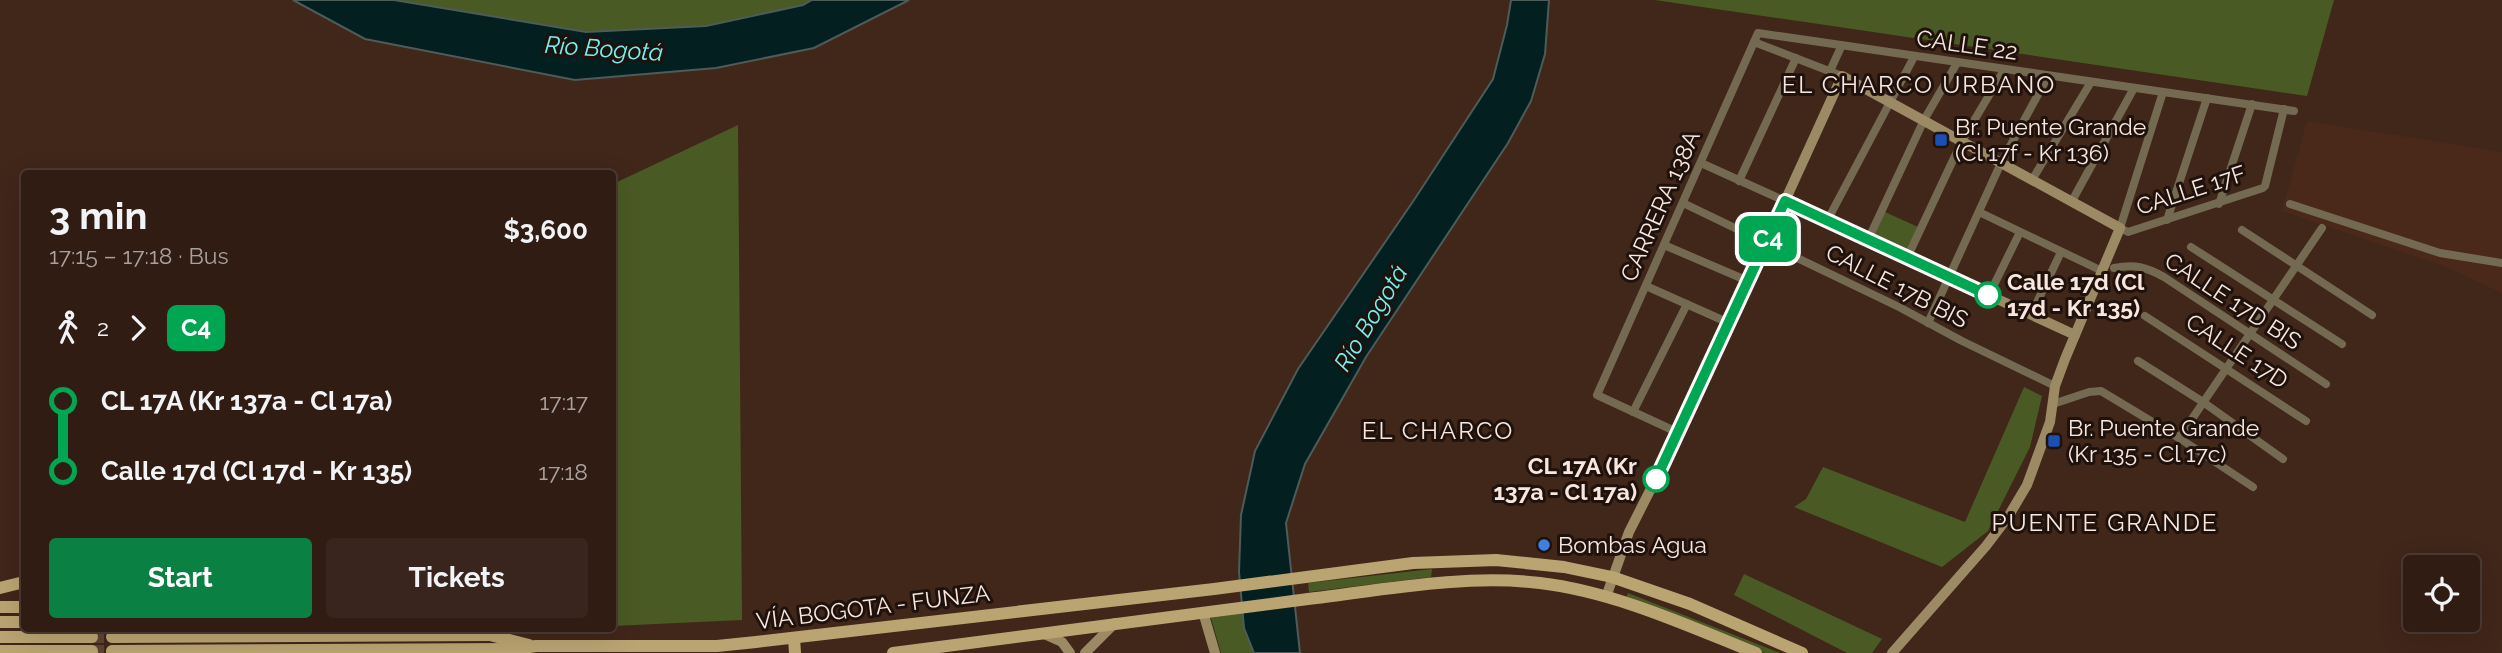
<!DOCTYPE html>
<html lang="en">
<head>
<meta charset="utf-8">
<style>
	body { margin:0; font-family:Raleway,sans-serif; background:#39251d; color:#f1f3f6; height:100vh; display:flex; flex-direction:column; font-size:26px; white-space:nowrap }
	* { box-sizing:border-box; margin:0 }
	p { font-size:23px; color:#a8a1a0 }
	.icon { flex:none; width:38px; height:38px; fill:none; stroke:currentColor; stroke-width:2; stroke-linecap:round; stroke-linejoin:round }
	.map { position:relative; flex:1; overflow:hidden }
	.details { position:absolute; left:21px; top:170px; width:595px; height:462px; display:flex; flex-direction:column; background:#311c14; border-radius:7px; box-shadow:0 7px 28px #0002,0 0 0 2px #4c3a34 }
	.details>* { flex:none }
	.badge { padding:0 14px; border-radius:10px; font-size:24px; line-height:46px }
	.tools { position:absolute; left:2403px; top:555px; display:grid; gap:14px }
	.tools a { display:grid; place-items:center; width:77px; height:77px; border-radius:7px; background:#311c14; box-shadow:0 7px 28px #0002,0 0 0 2px #4c3a34; font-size:35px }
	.map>.badge { position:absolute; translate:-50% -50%; box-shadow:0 0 0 4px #fff }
	.legs { display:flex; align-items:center; gap:10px; height:77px; padding:0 28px; font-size:23px }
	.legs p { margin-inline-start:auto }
	.head { display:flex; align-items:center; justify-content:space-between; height:119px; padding:0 28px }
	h1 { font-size:38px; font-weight:700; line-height:52px }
	.action { display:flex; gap:14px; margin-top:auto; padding:14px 28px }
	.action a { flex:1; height:80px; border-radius:7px; background:#0b8043; color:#fff; font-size:28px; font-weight:700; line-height:80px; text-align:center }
	.action a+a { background:#39251d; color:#f1f3f6 }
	ul { padding:0 28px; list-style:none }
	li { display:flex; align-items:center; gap:24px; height:70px; font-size:26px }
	li i { display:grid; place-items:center; width:10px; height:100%; margin:0 9px; background:currentColor }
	li i::after { content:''; width:18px; height:18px; margin:-9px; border:5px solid; border-radius:50%; background:#311c14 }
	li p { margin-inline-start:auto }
	li:first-child i { background:linear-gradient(#0000 50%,currentColor 0) }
	li:last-child i { background:linear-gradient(currentColor 50%,#0000 0) }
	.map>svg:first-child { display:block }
	.built { fill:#4b291a }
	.green { fill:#4a5a25 }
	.water { fill:#031f1f; stroke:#4d5b59; stroke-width:2 }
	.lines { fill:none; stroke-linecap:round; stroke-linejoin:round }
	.primary-tunnel { stroke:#5d4338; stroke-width:12; stroke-dasharray:12 6; stroke-linecap:butt }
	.street { stroke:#746951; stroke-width:8 }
	.secondary { stroke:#9b8a64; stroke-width:10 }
	.primary { stroke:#baa472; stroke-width:12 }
	.line-1-casing { stroke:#fff; stroke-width:16 }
	.line-1 { stroke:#00a651; stroke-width:10 }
	.transit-dot { fill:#1a4fb4; stroke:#1f120d; stroke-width:2.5 }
	.stop-1-dot { fill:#fff; stroke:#00a651; stroke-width:3.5 }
	.shop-dot { fill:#3f7fe0; stroke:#1f120d; stroke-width:2.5 }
	.labels { text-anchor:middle; stroke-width:6; stroke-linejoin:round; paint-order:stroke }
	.street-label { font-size:23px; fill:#f9e7df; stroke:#1f120d }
	.poi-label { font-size:23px; fill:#f9e7df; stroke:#1f120d; text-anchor:start }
	.stop-label { font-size:23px; font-weight:bold; fill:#f9e7df; stroke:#1f120d; text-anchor:start }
	.water-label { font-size:24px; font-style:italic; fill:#72f3f3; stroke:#1f120d }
	.neighbourhood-label { font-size:24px; letter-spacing:2px; fill:#f9e7df; stroke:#1f120d }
</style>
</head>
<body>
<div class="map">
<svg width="2502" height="653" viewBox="0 0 2502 653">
	<rect width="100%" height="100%" fill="#41261a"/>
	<polygon class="built" points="2307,121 2502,152 2502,293 2446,267 2282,211"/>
	<g class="green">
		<polygon points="394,0 812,0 803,5 706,26 586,32"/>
		<polygon points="1655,0 2334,0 2307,96"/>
		<polygon points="738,125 742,620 613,626 613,184"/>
		<polygon points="1885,212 1918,227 1906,254 1873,239"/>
		<polygon points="2024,387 2042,396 2030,447 1988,531 1942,567 1794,507 1806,499 1823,467 1965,522"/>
		<polygon points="1432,569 1431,577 1309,592 1308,583"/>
		<polygon points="1744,574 1882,639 1872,653 1847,653 1734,595"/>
		<polygon points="1628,593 1780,653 1765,653 1625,600"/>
		<polygon points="1242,613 1244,628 1254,653 1221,653 1211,618"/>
	</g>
	<g class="water">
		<polygon points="293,0 394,0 586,32 706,26 803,5 812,0 909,0 814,48 716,68 575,80 365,39"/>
		<polygon points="1511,0 1549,0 1545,54 1531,101 1508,143 1366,357 1305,464 1286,523 1300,653 1254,653 1244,628 1239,572 1241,515 1255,451 1298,369 1414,200 1493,79 1507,25"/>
	</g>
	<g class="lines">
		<g class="primary-tunnel">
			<polyline points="92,637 112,637"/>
			<polyline points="92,651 112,651"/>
		</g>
		<g class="street">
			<polyline points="1754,42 1842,76"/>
			<polyline points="1830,71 1841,47"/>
			<polyline points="2163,92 2120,228 2128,232 2263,188 2265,186 2284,109"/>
			<polyline points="1701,163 1785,201"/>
			<polyline points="2032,180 2091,82"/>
			<polyline points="1739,181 1796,58"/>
			<polyline points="2072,201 2134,88"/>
			<polyline points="1683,203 1899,307 1962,341 2055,386"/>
			<polyline points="2219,204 2252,104"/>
			<polyline points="2290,204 2440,253 2502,263"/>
			<polyline points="1979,212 2102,271"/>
			<polyline points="2167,220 2207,98"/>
			<polyline points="1827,221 1914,57"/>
			<polyline points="2242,230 2372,315"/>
			<polyline points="1868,240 1924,120 1957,63"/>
			<polyline points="1664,245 1748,281"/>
			<polyline points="2191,247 2342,344"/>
			<polyline points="1907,258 1962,141 2004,70"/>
			<path d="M 2114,268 C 2135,264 2146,267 2164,277 L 2326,384"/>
			<polyline points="1646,286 1729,323"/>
			<polyline points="1989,295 2020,232"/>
			<polyline points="2031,315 2061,252"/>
			<polyline points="2145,316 2306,421"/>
			<polyline points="1928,323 2001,163 2048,76"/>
			<polyline points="2138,361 2203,402 2283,459"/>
			<polyline points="2053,404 2089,392 2101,391 2179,438 2253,487"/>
			<polyline points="1633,412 1687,304"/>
			<polyline points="1679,433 1597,395 1758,33 2294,111"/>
			<polyline points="2179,438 2322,228"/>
		</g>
		<g class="secondary">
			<polyline points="1785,201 2075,335"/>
			<polyline points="1606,597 1629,532 1679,433 1842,76 2120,228 2065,359 2055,386 2050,422 2027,485 2008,517 1986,546 1892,653"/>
			<polyline points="1203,612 1215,653"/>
			<polyline points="1044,634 1062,642 1070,653"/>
			<polyline points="1085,653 1115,623"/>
		</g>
		<g class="primary">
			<polyline points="0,588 24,582"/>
			<polyline points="0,607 24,607"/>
			<polyline points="0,622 24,622"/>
			<polyline points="482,633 529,645"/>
			<polyline points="0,637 92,637"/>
			<polyline points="112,637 490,635"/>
			<polyline points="794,638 795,653"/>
			<polyline points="0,651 92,651"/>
			<polyline points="112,651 517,649 536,646 717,646 756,642 1214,589 1413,563 1496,560 1564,567 1612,577 1690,604 1802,653"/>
			<path d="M 893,653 C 1031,635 1169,616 1308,599 C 1382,590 1465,574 1540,583 C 1615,592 1686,625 1756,653"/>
		</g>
	</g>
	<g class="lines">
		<g class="line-1-casing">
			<polyline id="line-1" points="1656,479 1785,201 1988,295"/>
		</g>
		<use href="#line-1" class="line-1"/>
	</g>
	<g class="transit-dot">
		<rect x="1934" y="133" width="14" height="14" rx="3.5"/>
		<rect x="2047" y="434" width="14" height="14" rx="3.5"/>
	</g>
	<g class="stop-1-dot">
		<circle cx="1988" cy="295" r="12"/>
		<circle cx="1656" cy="479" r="12"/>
	</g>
	<circle class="shop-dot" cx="1544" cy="545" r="7"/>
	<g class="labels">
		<g class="street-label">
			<text transform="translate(1967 45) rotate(8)" y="8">CALLE 22</text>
			<text transform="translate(2191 190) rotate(-18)" y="8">CALLE 17F</text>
			<text transform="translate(1660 206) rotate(-66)" y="8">CARRERA 138A</text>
			<text transform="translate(1897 286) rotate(27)" y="8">CALLE 17B BIS</text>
			<text transform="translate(2233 301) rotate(33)" y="8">CALLE 17D BIS</text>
			<text transform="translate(2237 351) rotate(33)" y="8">CALLE 17D</text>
			<text transform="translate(873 607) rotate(-7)" y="8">VÍA BOGOTA - FUNZA</text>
		</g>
		<g class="poi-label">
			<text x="1955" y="135">Br. Puente Grande<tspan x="1955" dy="26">(Cl 17f - Kr 136)</tspan></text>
			<text x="2068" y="436">Br. Puente Grande<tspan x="2068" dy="26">(Kr 135 - Cl 17c)</tspan></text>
			<text x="1558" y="553">Bombas Agua</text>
		</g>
		<g class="stop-label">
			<text x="2007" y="290">Calle 17d (Cl<tspan x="2007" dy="26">17d - Kr 135)</tspan></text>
			<text x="1637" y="474" text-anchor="end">CL 17A (Kr<tspan x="1637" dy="26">137a - Cl 17a)</tspan></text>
		</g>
		<g class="water-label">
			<text transform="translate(604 49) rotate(4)" y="8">Río Bogotá</text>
			<text transform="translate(1371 318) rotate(-59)" y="8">Río Bogotá</text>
		</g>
		<g class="neighbourhood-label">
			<text x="1919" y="93">EL CHARCO URBANO</text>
			<text x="1438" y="439">EL CHARCO</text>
			<text x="2105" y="531">PUENTE GRANDE</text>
		</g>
	</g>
</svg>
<div class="tools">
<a><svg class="icon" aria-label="locate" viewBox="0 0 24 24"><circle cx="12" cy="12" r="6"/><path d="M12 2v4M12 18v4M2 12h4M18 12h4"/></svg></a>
</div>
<b class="badge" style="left:1768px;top:239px;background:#00a651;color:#fff">C4</b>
<section class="details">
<div class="head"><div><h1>3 min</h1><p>17:15 – 17:18 · Bus</p></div><b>$3,600</b></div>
<div class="legs"><svg class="icon" aria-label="walk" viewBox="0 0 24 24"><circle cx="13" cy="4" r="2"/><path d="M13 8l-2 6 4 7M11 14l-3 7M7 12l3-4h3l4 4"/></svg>2<svg class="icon" aria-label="forward" viewBox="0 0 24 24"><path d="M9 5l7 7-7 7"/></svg><b class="badge" style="background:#00a651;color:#fff">C4</b></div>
<ul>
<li><i style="color:#00a651"></i><b>CL 17A (Kr 137a - Cl 17a)</b><p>17:17</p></li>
<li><i style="color:#00a651"></i><b>Calle 17d (Cl 17d - Kr 135)</b><p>17:18</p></li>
</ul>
<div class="action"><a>Start</a><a>Tickets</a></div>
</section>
</div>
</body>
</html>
